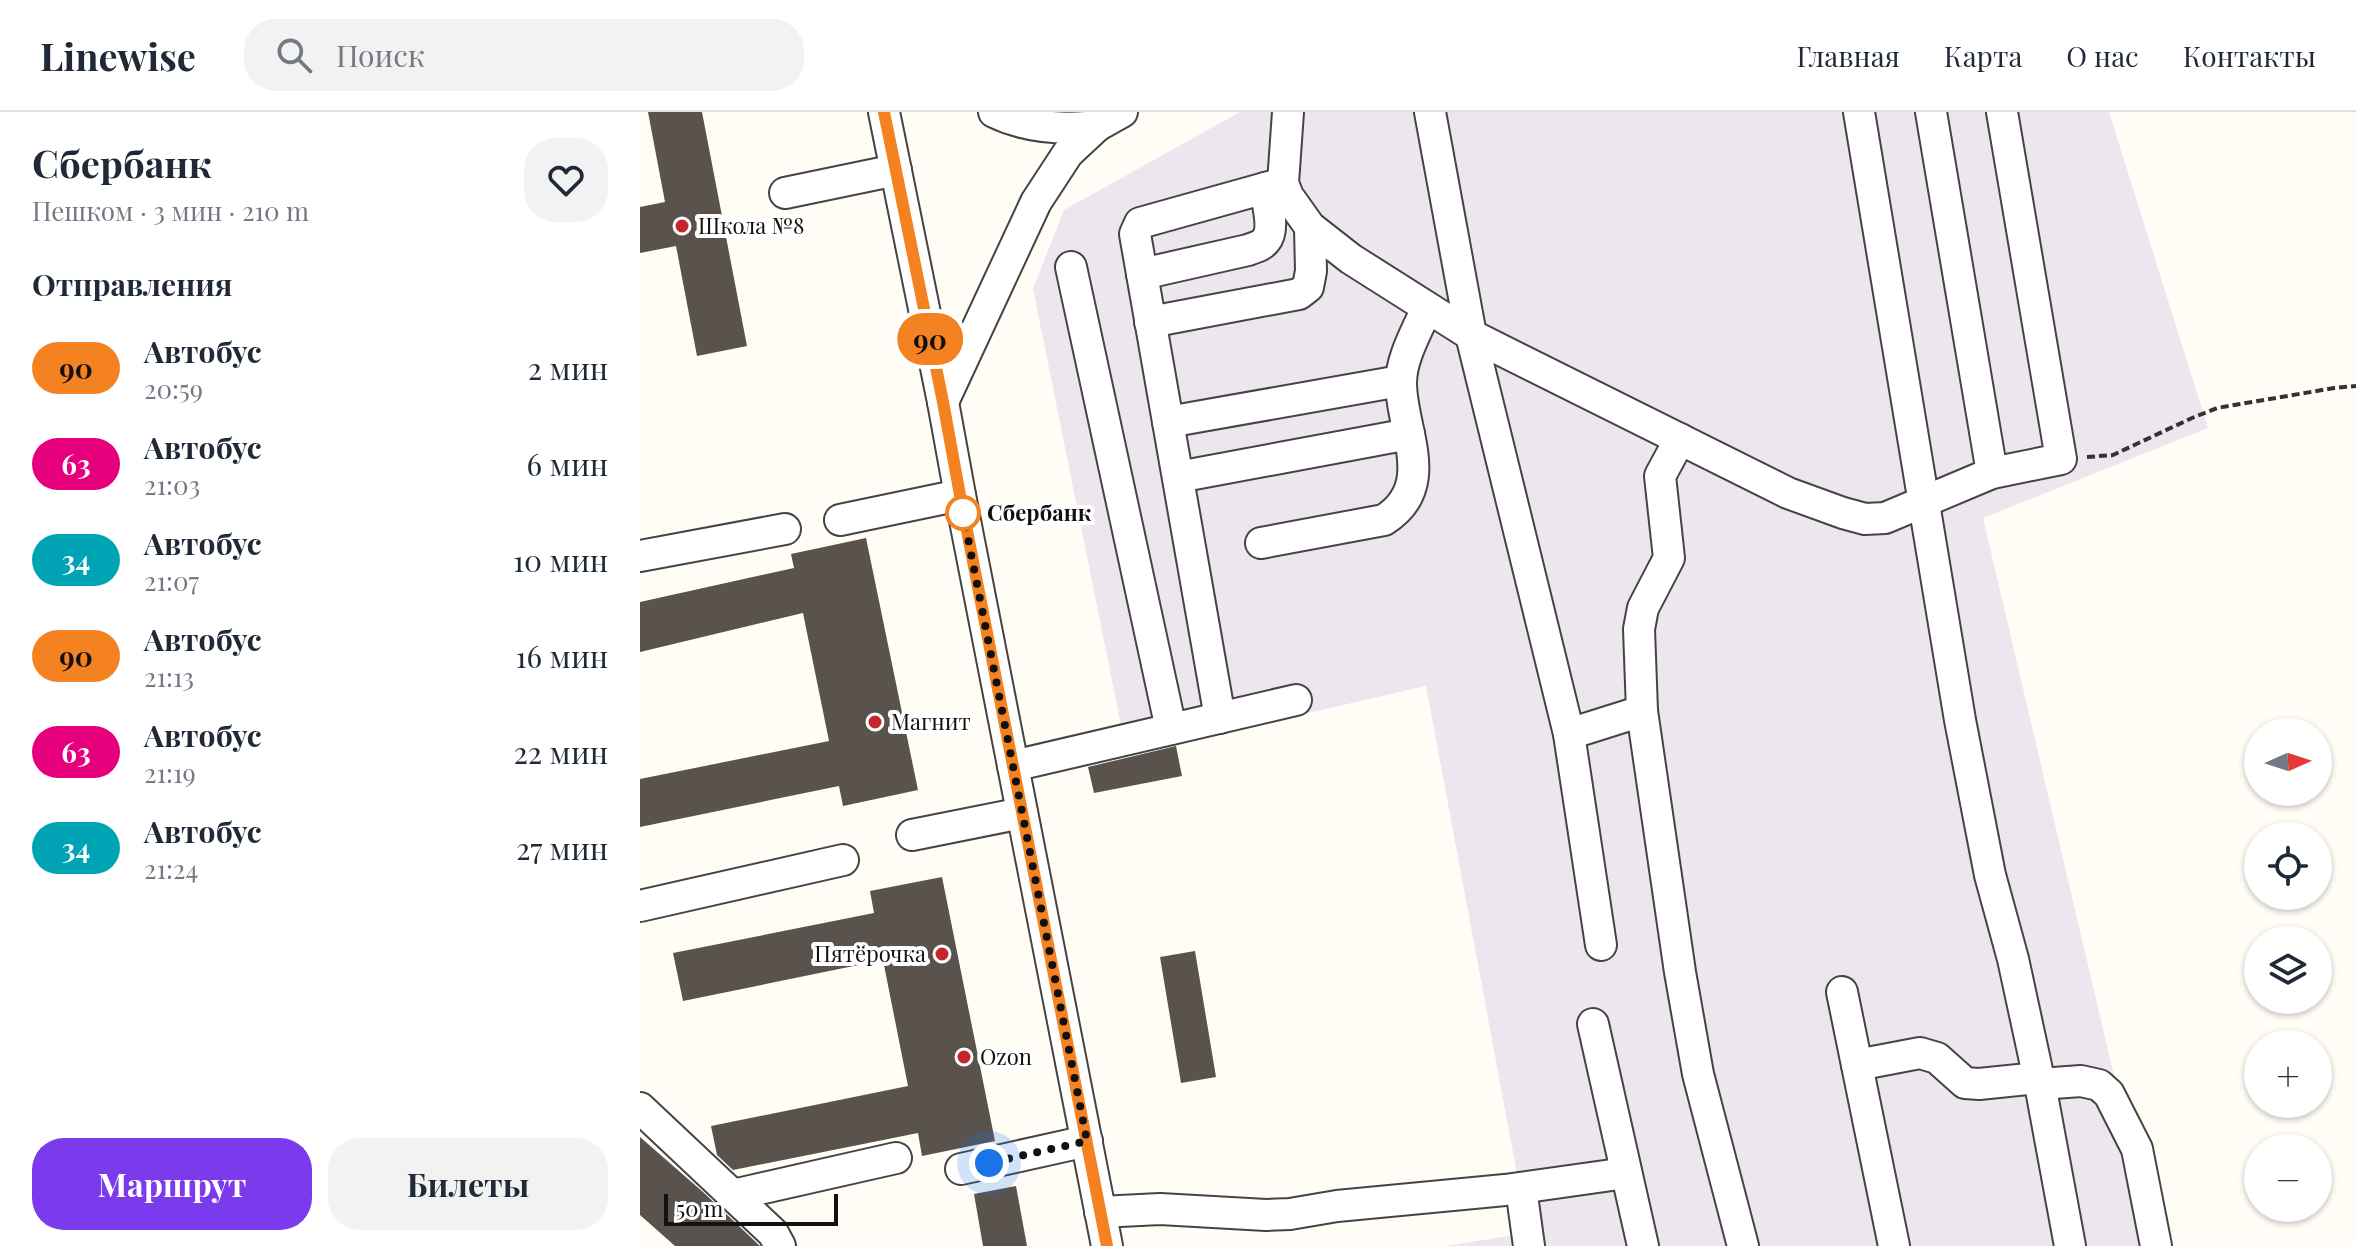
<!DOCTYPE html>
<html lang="ru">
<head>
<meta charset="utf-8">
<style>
	body { margin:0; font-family:"Playfair Display",serif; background:#f2f2f3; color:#1f2937; height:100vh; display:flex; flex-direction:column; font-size:30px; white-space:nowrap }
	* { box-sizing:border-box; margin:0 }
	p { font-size:26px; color:#747a83 }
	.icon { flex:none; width:44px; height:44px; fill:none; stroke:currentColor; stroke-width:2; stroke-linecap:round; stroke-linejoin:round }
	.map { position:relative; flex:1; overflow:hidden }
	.sheet { display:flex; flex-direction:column; background:#fff; width:640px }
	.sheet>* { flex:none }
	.badge { padding:0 16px; border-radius:26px; font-size:28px; line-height:52px }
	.needle { width:52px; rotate:87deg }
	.buttons { position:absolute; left:1604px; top:606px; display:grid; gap:16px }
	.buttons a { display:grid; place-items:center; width:88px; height:88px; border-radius:50%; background:#fff; box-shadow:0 2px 6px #0004; font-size:40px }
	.scale { position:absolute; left:24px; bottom:20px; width:174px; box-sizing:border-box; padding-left:8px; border:4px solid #111; border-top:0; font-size:22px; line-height:28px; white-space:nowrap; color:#111; -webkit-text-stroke:6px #fff; paint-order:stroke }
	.you { position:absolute; width:40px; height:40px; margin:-20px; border:6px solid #fff; border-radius:50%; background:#1a73e8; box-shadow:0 0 0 12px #1a73e833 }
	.map>.badge { position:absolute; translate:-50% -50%; box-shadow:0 0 0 4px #fff }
	h2 { padding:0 32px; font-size:30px; line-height:72px }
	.round { display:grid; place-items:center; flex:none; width:84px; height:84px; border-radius:32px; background:#f2f2f3 }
	.head { display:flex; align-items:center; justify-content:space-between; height:136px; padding:0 32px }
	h1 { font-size:38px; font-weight:700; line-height:60px }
	.action { display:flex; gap:16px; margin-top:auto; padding:16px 32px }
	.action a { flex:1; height:92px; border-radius:32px; background:#7c3aed; color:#fff; font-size:32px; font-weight:700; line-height:92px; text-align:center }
	.action a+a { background:#f2f2f3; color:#1f2937 }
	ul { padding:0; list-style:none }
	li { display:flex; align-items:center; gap:24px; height:96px; padding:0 32px }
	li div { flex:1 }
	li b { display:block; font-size:30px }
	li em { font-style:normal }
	li .badge { min-width:88px; font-weight:700; text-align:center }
	header { display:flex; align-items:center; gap:48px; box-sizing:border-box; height:112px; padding:0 40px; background:#fff; border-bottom:2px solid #e0e1e3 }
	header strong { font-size:38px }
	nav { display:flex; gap:44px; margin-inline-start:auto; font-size:28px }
	.search { width:560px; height:72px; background:#f2f2f3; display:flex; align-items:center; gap:20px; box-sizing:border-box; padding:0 28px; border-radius:32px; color:#747a83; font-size:30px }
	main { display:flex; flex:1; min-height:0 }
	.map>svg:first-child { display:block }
	.industrial { fill:#eee6ef }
	.building { fill:#5a524d }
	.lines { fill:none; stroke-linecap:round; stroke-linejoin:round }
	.minor-casing { stroke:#444; stroke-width:34 }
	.path { stroke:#333; stroke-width:4; stroke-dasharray:8 4; stroke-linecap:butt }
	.minor { stroke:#fff; stroke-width:30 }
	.line-casing { stroke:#fff; stroke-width:18 }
	.line { stroke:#f58220; stroke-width:12 }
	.walk { stroke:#111; stroke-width:8; stroke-dasharray:0 14.4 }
	.poi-dot { fill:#c4262e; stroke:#fff; stroke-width:3 }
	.stop-dot { fill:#fff; stroke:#f58220; stroke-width:4 }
	.labels { text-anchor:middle; stroke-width:8; stroke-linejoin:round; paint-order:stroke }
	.poi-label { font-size:22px; fill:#111; stroke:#fff; text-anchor:start }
	.stop-label { font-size:22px; font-weight:bold; fill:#111; stroke:#fff; text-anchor:start }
</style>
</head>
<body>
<header>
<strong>Linewise</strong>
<div class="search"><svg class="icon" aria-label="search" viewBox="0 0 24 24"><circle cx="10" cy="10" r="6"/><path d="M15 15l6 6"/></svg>Поиск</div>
<nav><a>Главная</a><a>Карта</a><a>О нас</a><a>Контакты</a></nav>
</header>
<main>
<section class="sheet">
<div class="head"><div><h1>Сбербанк</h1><p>Пешком · 3 мин · 210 m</p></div><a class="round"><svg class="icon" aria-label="heart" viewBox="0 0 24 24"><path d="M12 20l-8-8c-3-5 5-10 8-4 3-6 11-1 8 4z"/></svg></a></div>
<h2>Отправления</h2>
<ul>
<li><span class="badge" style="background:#f58220;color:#111">90</span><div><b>Автобус</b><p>20:59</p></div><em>2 мин</em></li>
<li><span class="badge" style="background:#e6007e;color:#fff">63</span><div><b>Автобус</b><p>21:03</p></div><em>6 мин</em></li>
<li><span class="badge" style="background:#00a3b4;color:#fff">34</span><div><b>Автобус</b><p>21:07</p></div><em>10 мин</em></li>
<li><span class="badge" style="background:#f58220;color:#111">90</span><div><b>Автобус</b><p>21:13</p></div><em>16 мин</em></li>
<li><span class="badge" style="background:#e6007e;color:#fff">63</span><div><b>Автобус</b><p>21:19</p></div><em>22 мин</em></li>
<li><span class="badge" style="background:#00a3b4;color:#fff">34</span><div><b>Автобус</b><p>21:24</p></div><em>27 мин</em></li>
</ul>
<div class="action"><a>Маршрут</a><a>Билеты</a></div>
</section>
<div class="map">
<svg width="1716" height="1134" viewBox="0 0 1716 1134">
	<rect width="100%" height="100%" fill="#fffdf5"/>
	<polygon class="industrial" points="600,0 1469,0 1568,316 1343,406 1514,1134 805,1134 888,1121 786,574 568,624 481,613 393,177 424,98"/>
	<g class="building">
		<polygon points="8,0 62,0 107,234 57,244 36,134 0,141 0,95 25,90"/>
		<polygon points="226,426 278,678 203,694 199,674 0,715 0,667 189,629 163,501 0,540 0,490 154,456 151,442"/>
		<polygon points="536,634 542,664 454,681 448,655"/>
		<polygon points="302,765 355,1029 282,1044 278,1021 93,1058 77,1043 71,1014 268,974 243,848 43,889 33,841 234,801 230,779"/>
		<polygon points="555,839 576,965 541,971 520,845"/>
		<polygon points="0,1025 63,1080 120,1134 35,1134 0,1103"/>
		<polygon points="376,1074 387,1134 343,1134 334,1082"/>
	</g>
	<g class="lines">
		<g class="minor-casing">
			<g id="minor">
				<polyline points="244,0 303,290 320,383 467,1134"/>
				<path d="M 354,0 C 387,16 421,18 457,14"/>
				<polyline points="648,0 643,71 648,84 670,115 711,147 831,223 1148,381 1203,401 1225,407 1245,406 1352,361 1421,347 1362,0"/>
				<polyline points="790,0 831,223 929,622 961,833"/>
				<polyline points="1219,0 1320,608 1350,763 1373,847 1400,972 1430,1134"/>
				<polyline points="1291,0 1352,361"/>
				<polyline points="145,81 256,58"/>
				<polyline points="431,155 531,617"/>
				<path d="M 502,162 L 608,138 C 615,135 622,134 626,128 C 635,117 627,89 625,76"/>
				<polyline points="510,210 659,182 668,175 671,159 670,115"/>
				<polyline points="303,290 396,90 428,41 457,14 482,0"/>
				<polyline points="528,310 760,269"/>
				<polyline points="1040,327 1020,364 1029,446 1003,496 999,517 1002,599 1040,860 1058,962 1103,1134"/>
				<polyline points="538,365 769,322"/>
				<polyline points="200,408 320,383"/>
				<path d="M 621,431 L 744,408 C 798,374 761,318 761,271 C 761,246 777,219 787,196"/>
				<polyline points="0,444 145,417"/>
				<polyline points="580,606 495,122 500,111 643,71"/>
				<polyline points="929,622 1002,599"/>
				<polyline points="373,654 656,588"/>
				<polyline points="272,723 382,701"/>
				<polyline points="0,794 203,748"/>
				<polyline points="1202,880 1254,1134"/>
				<polyline points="953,912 1003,1134"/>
				<polyline points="1217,953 1280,941 1297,946 1325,971 1339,972 1398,966"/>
				<polyline points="1400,972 1441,969 1459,973 1469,982 1497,1037 1516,1134"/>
				<polyline points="0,996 133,1121 140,1134"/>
				<polyline points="321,1057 447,1029"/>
				<polyline points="881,1076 889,1134"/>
				<polyline points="93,1083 256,1046"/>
				<polyline points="460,1100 520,1097 626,1103 650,1102 697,1094 865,1078 986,1061"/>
			</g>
		</g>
		<polyline class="path" points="1447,345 1473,343 1552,306 1577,296 1694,276 1716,274"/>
		<use href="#minor" class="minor"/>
	</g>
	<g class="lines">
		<g class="line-casing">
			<polyline id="line" points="244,0 303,290 320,383 467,1134"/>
		</g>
		<use href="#line" class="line"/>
		<polyline class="walk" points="323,401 447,1029 349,1051"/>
	</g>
	<g class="poi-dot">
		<circle cx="42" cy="114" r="8"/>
		<circle cx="235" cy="610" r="8"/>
		<circle cx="302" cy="842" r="8"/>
		<circle cx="324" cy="945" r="8"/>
	</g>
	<circle class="stop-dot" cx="323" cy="401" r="16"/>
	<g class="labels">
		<g class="poi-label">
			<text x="58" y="122">Школа №8</text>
			<text x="251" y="618">Магнит</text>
			<text x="286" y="850" text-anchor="end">Пятёрочка</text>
			<text x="340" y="953">Ozon</text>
		</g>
		<g class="stop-label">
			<text x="347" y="409">Сбербанк</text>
		</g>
	</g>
</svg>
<div class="buttons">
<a><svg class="needle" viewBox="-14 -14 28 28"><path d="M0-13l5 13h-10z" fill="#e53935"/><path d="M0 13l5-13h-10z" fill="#747a83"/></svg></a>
<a><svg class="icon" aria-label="locate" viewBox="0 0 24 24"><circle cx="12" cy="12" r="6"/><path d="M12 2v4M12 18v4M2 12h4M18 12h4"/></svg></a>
<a><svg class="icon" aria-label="layers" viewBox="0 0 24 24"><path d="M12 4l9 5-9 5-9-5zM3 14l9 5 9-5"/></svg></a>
<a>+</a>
<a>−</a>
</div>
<div class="scale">50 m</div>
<div class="you" style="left:349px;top:1051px"></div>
<b class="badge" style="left:290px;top:227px;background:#f58220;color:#111">90</b>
</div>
</main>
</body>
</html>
